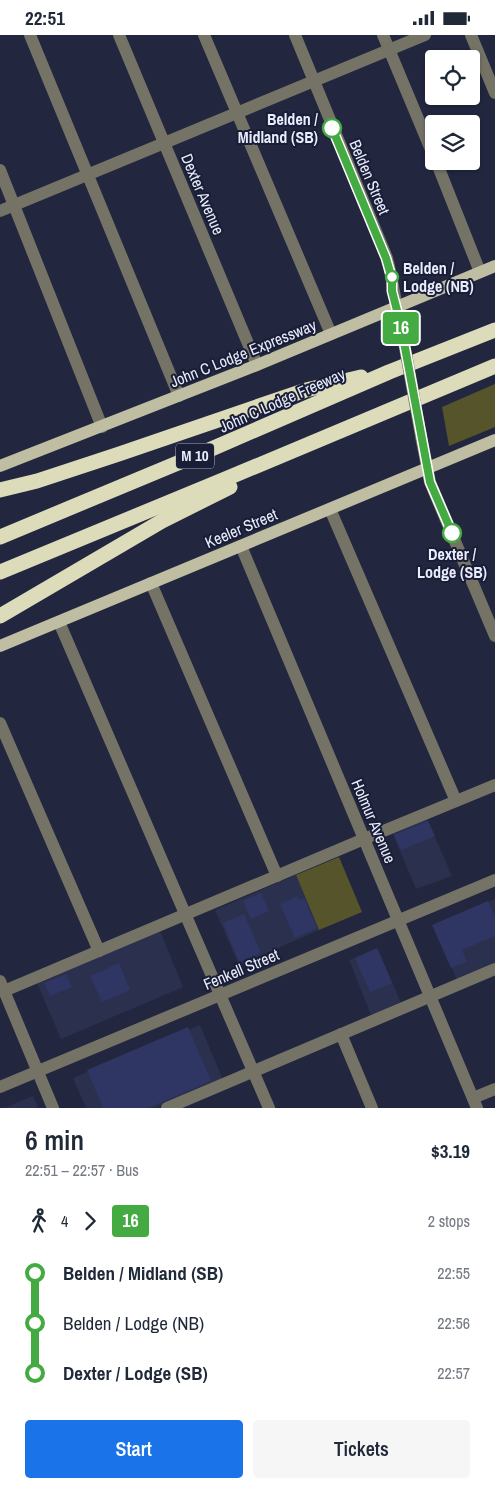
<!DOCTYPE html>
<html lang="en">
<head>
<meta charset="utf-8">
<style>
	body { margin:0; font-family:"Archivo Narrow",sans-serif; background:#f6f6f7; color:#1f2937; height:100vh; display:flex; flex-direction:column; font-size:19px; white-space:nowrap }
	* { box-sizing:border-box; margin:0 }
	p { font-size:16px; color:#747a83 }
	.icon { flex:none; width:28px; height:28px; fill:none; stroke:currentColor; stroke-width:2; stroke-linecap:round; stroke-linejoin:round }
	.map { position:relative; height:1073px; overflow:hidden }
	.side { display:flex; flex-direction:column; background:#fff; flex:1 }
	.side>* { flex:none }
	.badge { padding:0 10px; border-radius:4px; font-size:18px; line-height:32px }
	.buttons { position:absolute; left:425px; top:15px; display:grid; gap:10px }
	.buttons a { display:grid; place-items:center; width:55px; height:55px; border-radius:5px; background:#fff; box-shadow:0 1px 4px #0004; font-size:25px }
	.map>.badge { position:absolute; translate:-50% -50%; box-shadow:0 0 0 2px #fff }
	.legs { display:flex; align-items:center; gap:8px; height:55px; padding:0 25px; font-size:16px }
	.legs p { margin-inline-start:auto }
	.summary { display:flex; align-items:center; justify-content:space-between; height:85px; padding:0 25px }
	h1 { font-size:28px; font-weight:600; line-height:38px }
	.primary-button { display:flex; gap:10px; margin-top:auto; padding:10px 25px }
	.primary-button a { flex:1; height:58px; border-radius:5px; background:#1a73e8; color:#fff; font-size:20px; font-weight:600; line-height:58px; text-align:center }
	.primary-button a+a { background:#f6f6f7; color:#1f2937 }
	ul { padding:0 25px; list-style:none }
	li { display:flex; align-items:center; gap:18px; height:50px; font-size:19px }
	li i { display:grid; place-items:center; width:8px; height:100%; margin:0 6px; background:currentColor }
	li i::after { content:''; width:12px; height:12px; margin:-6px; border:4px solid; border-radius:50%; background:#fff }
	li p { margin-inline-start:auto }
	li:first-child i { background:linear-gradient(#0000 50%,currentColor 0) }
	li:last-child i { background:linear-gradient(currentColor 50%,#0000 0) }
	.status { display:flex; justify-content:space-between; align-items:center; height:35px; padding:0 25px; background:#fff; direction:ltr }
	.status svg { height:14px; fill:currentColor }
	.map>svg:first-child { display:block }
	.built { fill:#2a304e }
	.green { fill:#56542a }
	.building { fill:#2f3664 }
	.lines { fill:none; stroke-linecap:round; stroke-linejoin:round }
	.minor { stroke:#747366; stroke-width:12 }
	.major { stroke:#bfbea2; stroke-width:12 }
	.highway { stroke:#dddcba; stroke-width:15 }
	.minor-bridge { stroke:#747366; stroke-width:12 }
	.line-1-casing { stroke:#fff; stroke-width:11 }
	.line-1 { stroke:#44aa42; stroke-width:8 }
	.stop-1-dot { fill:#fff; stroke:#44aa42; stroke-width:2.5 }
	.labels { text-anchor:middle; stroke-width:4; stroke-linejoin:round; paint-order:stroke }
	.shield { fill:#191d35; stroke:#aaaec1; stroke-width:1 }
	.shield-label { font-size:15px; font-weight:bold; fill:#e8ecfd }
	.stop-label { font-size:16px; font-weight:bold; fill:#e8ecfd; stroke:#191d35; text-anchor:end }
	.street-label { font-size:16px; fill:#e8ecfd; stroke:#191d35 }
</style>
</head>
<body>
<div class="status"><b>22:51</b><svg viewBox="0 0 49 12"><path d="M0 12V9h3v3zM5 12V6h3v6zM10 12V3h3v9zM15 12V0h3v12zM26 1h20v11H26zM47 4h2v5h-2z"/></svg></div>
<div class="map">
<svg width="495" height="1073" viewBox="0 0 495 1073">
	<rect width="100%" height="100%" fill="#22273f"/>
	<g class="built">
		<polygon points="427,784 452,841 416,854 393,799"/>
		<polygon points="296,840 319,895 239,930 215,875"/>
		<polygon points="495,864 495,929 457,945 434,890"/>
		<polygon points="160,896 183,952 61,1004 37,948"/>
		<polygon points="378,914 401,968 371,980 349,925"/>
		<polygon points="200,990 223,1045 155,1073 86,1073 73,1043"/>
		<polygon points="33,1061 38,1073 4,1073"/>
	</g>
	<g class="green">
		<polygon points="495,349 495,392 449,411 442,372"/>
		<polygon points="339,822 362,877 319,895 296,840"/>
	</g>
	<g class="building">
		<polygon points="428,786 435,801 401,815 394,800"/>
		<polygon points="261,858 269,876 251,884 243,866"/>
		<polygon points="297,861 299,865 304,863 317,893 295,903 280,869"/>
		<polygon points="488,866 495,882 495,901 462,915 467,927 451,933 432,890"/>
		<polygon points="244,879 261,918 239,927 223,888"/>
		<polygon points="377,913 392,948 370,957 355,923"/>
		<polygon points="119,928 130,955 102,967 90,941"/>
		<polygon points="66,939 72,952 50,961 44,948"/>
		<polygon points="188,992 211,1046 148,1073 103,1073 87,1035"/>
	</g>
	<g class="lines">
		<g class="minor">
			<polyline points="30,0 179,361"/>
			<polyline points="119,0 257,330"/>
			<polyline points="204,0 331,299"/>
			<path d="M 295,0 L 387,223 C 393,245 395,268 401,291"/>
			<polyline points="383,0 434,122"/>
			<polyline points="471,0 495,58"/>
			<polyline points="436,126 480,237"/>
			<polyline points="0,135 102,392"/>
			<polyline points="0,176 425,0"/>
			<polyline points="421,401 430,447 495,601"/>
			<polyline points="330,474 456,766"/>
			<polyline points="241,511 477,1073"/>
			<polyline points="151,548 277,841"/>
			<polyline points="59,587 269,1073"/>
			<polyline points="0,688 99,916"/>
			<polyline points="0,946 53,1073"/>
			<polyline points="4,956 364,804 495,750"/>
			<polyline points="341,999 372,1073"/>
			<polyline points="0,1052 495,845"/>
			<polyline points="473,1063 495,1054"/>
			<polyline points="167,1073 495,934"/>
		</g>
		<g class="major">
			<polyline points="0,431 257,330 495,231"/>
			<polyline points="0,611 495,405"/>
		</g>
		<g class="highway">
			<polyline points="0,455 37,446 119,419 306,355 361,342"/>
			<polyline points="0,502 209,415 389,337 495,295"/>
			<polyline points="0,537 223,445 495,331"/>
			<polyline points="0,581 162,486 230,452"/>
		</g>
		<polyline class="minor-bridge" points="401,291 421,401"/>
	</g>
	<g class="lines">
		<g class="line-1-casing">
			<polyline id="line-1" points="332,93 386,223 392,244 392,256 401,291 430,447 452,498"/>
		</g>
		<use href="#line-1" class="line-1"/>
	</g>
	<g class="stop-1-dot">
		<circle cx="332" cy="93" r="9"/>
		<circle cx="392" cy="242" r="6"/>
		<circle cx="452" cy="498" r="9"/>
	</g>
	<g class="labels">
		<rect class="shield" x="176" y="408.5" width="38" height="25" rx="4"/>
		<g class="shield-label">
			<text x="195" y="426">M 10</text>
		</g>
		<g class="stop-label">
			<text x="318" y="90">Belden /<tspan x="318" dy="18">Midland (SB)</tspan></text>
			<text x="403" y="239" text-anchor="start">Belden /<tspan x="403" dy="18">Lodge (NB)</tspan></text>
			<text x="452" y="525" text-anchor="middle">Dexter /<tspan x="452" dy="18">Lodge (SB)</tspan></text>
		</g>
		<g class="street-label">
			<text transform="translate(370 142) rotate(67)" y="6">Belden Street</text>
			<text transform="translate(203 159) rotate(67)" y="6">Dexter Avenue</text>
			<text transform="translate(243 318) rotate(-22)" y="6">John C Lodge Expressway</text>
			<text transform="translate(282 365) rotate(-24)" y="6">John C Lodge Freeway</text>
			<text transform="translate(241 493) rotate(-23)" y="6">Keeler Street</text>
			<text transform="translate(374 786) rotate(67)" y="6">Holmur Avenue</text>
			<text transform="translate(241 934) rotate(-23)" y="6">Fenkell Street</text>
		</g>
	</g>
</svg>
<div class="buttons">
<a><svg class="icon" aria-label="locate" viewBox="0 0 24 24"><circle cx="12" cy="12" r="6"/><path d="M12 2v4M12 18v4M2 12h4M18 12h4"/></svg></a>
<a><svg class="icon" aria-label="layers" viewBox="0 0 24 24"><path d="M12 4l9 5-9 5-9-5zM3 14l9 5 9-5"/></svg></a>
</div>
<b class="badge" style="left:401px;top:293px;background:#44aa42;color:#fff">16</b>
</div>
<section class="side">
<div class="summary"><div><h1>6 min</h1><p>22:51 – 22:57 · Bus</p></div><b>$3.19</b></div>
<div class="legs"><svg class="icon" aria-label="walk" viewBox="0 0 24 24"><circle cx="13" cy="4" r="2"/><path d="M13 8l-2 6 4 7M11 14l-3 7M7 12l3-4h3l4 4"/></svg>4<svg class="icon" aria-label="forward" viewBox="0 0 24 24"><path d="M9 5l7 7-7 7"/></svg><b class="badge" style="background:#44aa42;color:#fff">16</b><p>2 stops</p></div>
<ul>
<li><i style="color:#44aa42"></i><b>Belden / Midland (SB)</b><p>22:55</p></li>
<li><i style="color:#44aa42"></i><span>Belden / Lodge (NB)</span><p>22:56</p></li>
<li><i style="color:#44aa42"></i><b>Dexter / Lodge (SB)</b><p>22:57</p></li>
</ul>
<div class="primary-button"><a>Start</a><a>Tickets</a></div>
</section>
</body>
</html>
